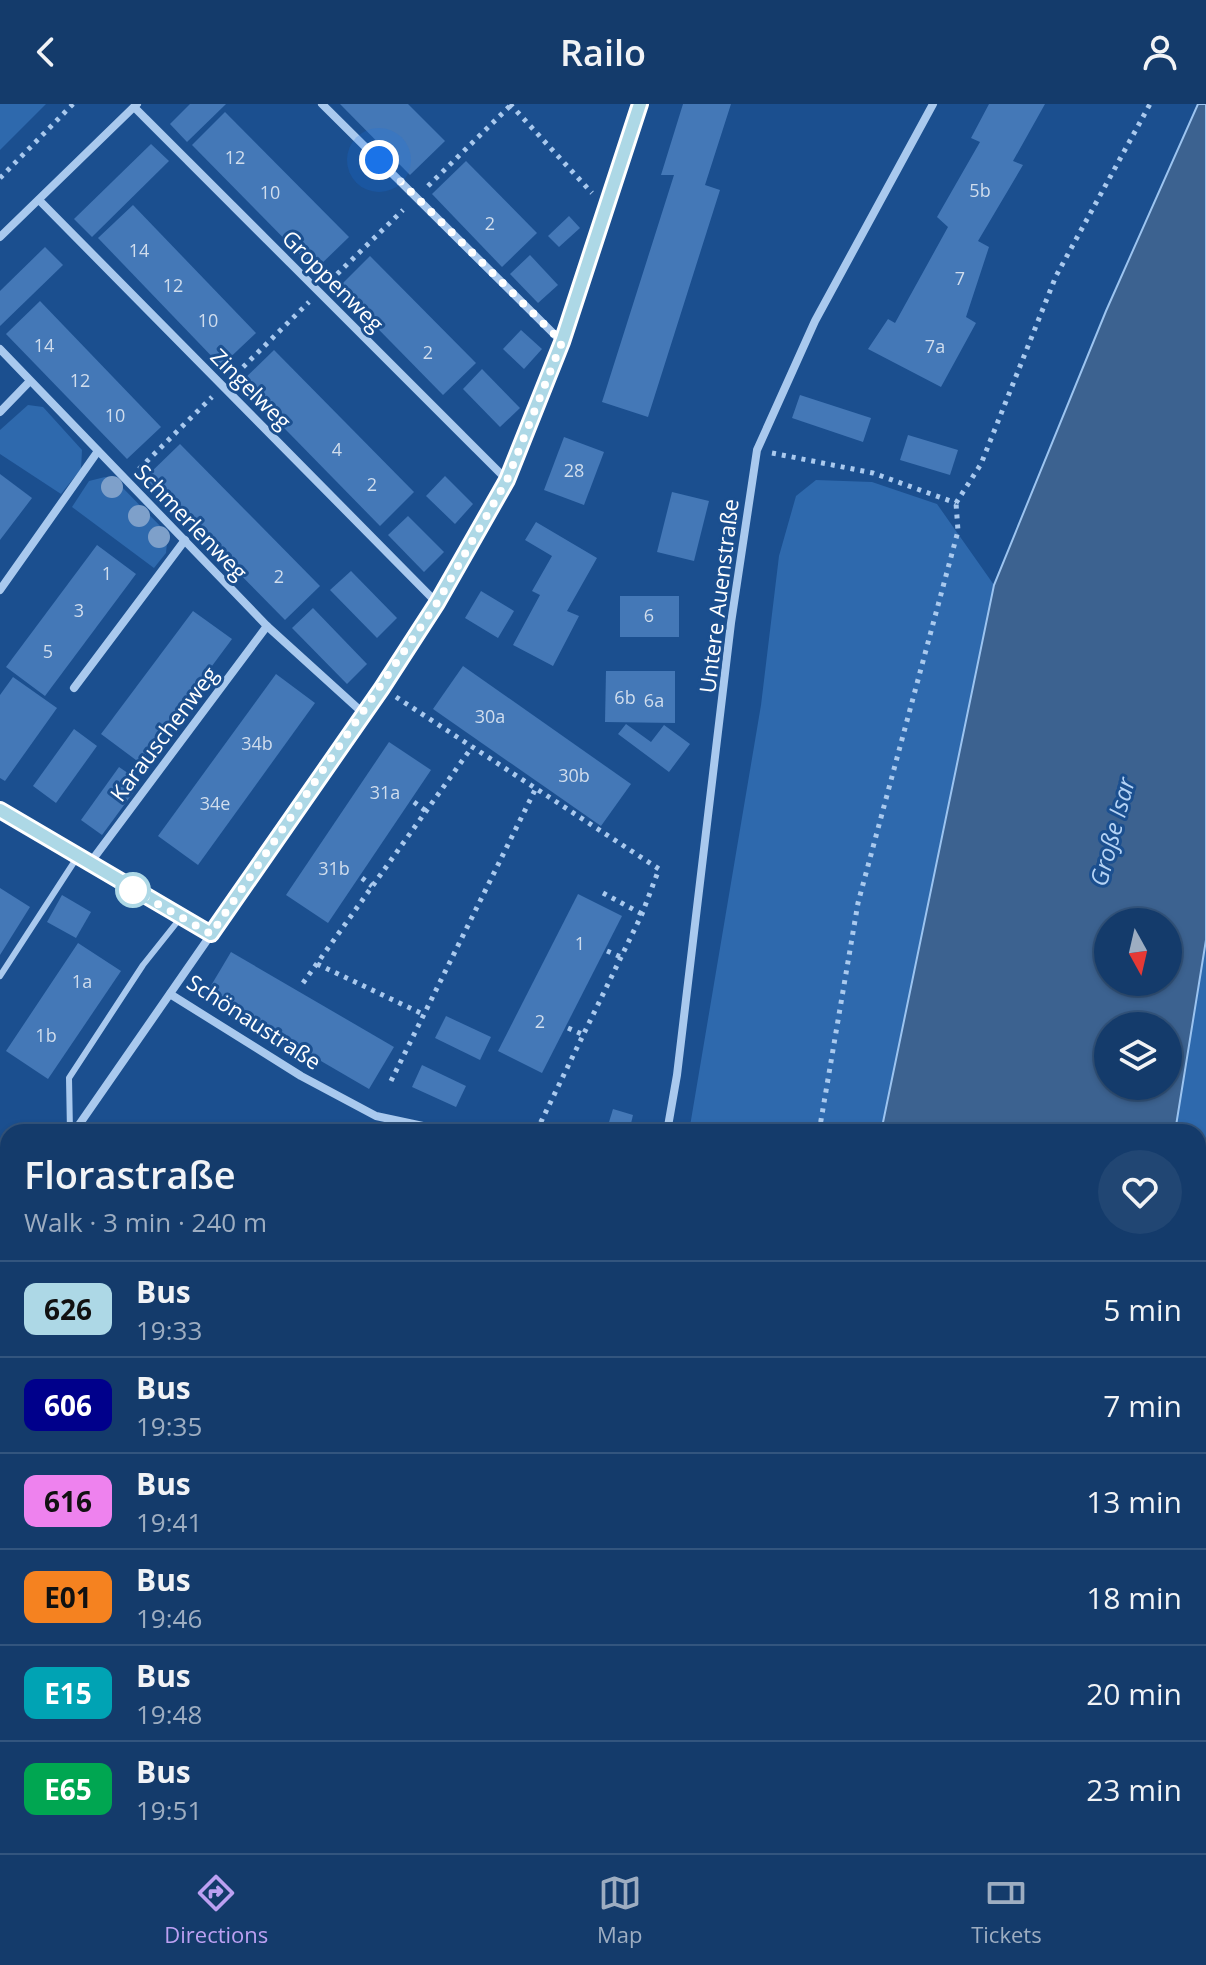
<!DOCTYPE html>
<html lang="en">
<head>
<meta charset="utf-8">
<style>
	body { margin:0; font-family:"Open Sans",sans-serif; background:#214673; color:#f1f3f6; height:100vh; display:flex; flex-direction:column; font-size:30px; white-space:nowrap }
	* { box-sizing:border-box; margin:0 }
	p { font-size:26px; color:#9dadc1 }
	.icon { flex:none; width:44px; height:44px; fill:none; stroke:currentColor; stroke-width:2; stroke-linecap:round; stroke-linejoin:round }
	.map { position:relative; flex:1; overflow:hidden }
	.details { position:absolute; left:0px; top:1020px; width:1206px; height:730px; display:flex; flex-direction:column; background:#143b6b; border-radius:24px 24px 0 0; box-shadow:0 2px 6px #0004,0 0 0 2px #33557e }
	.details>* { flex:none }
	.badge { padding:0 16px; border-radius:12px; font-size:28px; line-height:52px }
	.needle { width:52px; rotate:172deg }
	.buttons { position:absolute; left:1094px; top:804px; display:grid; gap:16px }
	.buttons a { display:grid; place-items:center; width:88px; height:88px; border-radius:50%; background:#143b6b; box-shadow:0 2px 6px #0004,0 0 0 2px #33557e; font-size:40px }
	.you { position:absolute; width:40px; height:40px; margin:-20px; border:6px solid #fff; border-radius:50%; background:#1a73e8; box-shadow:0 0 0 12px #1a73e833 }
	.map>.badge { position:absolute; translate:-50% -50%; box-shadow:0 0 0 4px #fff }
	.round { display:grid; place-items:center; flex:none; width:84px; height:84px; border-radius:42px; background:#214673 }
	.summary { display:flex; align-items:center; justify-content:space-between; height:136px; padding:0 24px }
	h1 { font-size:38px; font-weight:600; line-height:60px }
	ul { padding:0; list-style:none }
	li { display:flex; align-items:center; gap:24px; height:96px; padding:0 24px; border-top:2px solid #33557e }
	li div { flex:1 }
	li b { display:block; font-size:30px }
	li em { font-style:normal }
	li .badge { min-width:88px; font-weight:700; text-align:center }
	header { display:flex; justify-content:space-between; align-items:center; height:104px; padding:0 24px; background:#143b6b; font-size:36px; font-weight:600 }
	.menu { display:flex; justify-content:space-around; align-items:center; height:112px; border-top:2px solid #33557e; background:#143b6b; font-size:22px; color:#9dadc1 }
	.menu a { display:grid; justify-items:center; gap:4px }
	.menu .current { color:#bca0f2 }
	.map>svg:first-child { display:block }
	.green { fill:#2e69ad }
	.water { fill:#3c6290; stroke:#9cc4f0; stroke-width:2; fill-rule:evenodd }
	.building { fill:#4478b7 }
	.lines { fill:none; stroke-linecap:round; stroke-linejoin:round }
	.path { stroke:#a9c9ee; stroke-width:5; stroke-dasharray:4 6; stroke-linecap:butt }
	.service { stroke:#a9c9ee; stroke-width:6 }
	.minor { stroke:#a9c9ee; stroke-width:8 }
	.tree { fill:#7ea0ca }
	.line-casing { stroke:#fff; stroke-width:18 }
	.line { stroke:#add8e6; stroke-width:12 }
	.walk { stroke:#fff; stroke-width:8; stroke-dasharray:0 14.4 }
	.stop-dot { fill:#fff; stroke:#add8e6; stroke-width:4 }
	.labels { text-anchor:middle; stroke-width:6; stroke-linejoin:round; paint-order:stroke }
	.number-label { font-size:18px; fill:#d0dded }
	.street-label { font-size:22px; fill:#fff; stroke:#1b4f8f }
	.water-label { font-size:24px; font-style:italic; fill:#b5d3f5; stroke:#1b4f8f }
</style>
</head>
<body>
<header><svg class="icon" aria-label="back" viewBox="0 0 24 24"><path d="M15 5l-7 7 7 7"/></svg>Railo<svg class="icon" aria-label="person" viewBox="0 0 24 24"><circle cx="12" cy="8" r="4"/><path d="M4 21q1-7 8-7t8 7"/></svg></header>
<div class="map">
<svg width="1206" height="1749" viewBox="0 0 1206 1749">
	<rect width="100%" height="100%" fill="#1b4f8f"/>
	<g class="green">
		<polygon points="0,0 46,0 0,46"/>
		<polygon points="28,301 43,303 82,346 81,365 61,390 0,350 0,326"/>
		<polygon points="105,373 117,378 168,430 166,449 154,464 72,403 89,377"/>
		<polygon points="816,376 872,378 937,400 994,481 881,1028 689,1028 761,601 779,452 796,392"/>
		<polygon points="1206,836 1206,1749 1136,1749 1137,1742 1198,1742 1198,1028 1175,1028"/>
		<polygon points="286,1742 384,1742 383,1749 284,1749"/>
		<polygon points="601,1742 840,1742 840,1749 602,1749"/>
	</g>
	<g class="water">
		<path d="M 1198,0 L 1206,0 L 1206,836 L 1175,1028 L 881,1028 L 994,481 L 1106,207 ZM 1108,818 L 1168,818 L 1168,878 L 1108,878 ZM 1108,922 L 1168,922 L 1168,982 L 1108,982 Z"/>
		<polygon points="840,1742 1137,1742 1136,1749 840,1749"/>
	</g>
	<g class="building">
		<polygon points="190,0 226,0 187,38 170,20"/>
		<polygon points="340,0 408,0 445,37 410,71"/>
		<polygon points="683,0 731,0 705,81 720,86 648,313 602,298 674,71 661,71"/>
		<polygon points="989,0 1045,0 1013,57 1023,61 978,137 989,143 966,213 976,219 941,283 868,245 888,215 895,219 948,123 937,113 980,38 971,34"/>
		<polygon points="225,8 349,133 315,166 192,41"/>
		<polygon points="151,40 169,57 92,133 74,115"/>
		<polygon points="466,57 537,129 502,163 432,90"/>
		<polygon points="133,101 256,229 221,262 98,134"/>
		<polygon points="569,112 580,124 559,143 548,132"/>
		<polygon points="45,143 63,161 0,222 0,187"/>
		<polygon points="530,151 558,181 538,199 510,170"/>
		<polygon points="370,152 476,259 443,291 338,184"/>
		<polygon points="40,197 161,323 127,355 6,230"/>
		<polygon points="521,226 542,245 524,265 503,245"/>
		<polygon points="274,246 414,388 380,422 240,279"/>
		<polygon points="482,265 520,304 500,323 463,285"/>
		<polygon points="800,291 871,314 863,338 792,314"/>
		<polygon points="908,331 958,346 950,371 900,356"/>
		<polygon points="564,333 604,348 584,401 544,386"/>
		<polygon points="180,340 320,482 285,516 145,374"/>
		<polygon points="0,370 32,394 0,436"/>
		<polygon points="445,372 473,400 455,420 426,392"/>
		<polygon points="672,388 709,397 694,457 657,448"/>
		<polygon points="408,412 444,448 424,468 388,431"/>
		<polygon points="536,418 597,454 567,507 579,512 553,562 513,541 540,491 532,487 552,452 525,436"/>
		<polygon points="97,441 136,470 45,592 6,563"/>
		<polygon points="351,467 397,514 377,534 330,486"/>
		<polygon points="481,487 514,507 498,534 465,514"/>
		<rect x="620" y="492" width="59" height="41"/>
		<polygon points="313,504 367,560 347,580 292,524"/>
		<polygon points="193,507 232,535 140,659 101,630"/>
		<polygon points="463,562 631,680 601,722 433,605"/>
		<polygon points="606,567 675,567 675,619 605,618"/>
		<polygon points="276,570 315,599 198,761 158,732"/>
		<polygon points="13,573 57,604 5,677 0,674 0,591"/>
		<polygon points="626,620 651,638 664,621 690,640 669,668 618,630"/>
		<polygon points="74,625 97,642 56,699 33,682"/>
		<polygon points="389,638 431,666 328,819 286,791"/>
		<polygon points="119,663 141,678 102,731 81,716"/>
		<polygon points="0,784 30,803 0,851"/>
		<polygon points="578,790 622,812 542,969 498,947"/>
		<polygon points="62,791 91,808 76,834 47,818"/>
		<polygon points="78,839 121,867 48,975 6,947"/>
		<polygon points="231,848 394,943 369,985 206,890"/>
		<polygon points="446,912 491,933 480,956 435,934"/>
		<polygon points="422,961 466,982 456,1003 412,983"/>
		<polygon points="613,1005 633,1011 629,1028 606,1028"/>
		<polygon points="0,1403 8,1407 8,1464 0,1459"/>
		<polygon points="0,1556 8,1560 8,1588 0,1602"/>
		<polygon points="8,1708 8,1742 28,1742 22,1749 6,1749 0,1743 0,1717"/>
		<polygon points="127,1742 187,1742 184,1749 123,1749"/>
		<rect x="498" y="1742" width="50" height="7"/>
	</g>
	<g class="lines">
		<g class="path">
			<polyline points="510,0 592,89"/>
			<polyline points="0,74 73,0"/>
			<polyline points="428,82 512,0"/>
			<polyline points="330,177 403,106"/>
			<polyline points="236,270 309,198"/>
			<polyline points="772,349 873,369 956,399"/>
			<polyline points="139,365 212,293"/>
			<polyline points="956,399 981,360 1056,172 1150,0"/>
			<polyline points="396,593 659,765 642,810 536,1028"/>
			<polyline points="414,698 426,707"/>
			<polyline points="362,774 372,782"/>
			<polyline points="603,789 642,810"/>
			<polyline points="607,847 621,853"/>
			<polyline points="317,860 425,911"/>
			<polyline points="303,879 472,643"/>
			<polyline points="568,924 584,931"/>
			<polyline points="391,977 536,684"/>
			<polyline points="819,1028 858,799 958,427 956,399"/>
			<polyline points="1198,1081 1206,1034"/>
			<polyline points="414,1742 414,1749"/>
			<polyline points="774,1749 774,1742"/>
			<polyline points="1149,1749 1150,1742"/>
		</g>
		<g class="service">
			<polyline points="0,872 78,752"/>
			<polyline points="70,1028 69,974 143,861 182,812"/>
		</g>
		<g class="minor">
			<polyline points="322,0 562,238"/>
			<polyline points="134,3 507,376"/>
			<polyline points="39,96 437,499"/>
			<polyline points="0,133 137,0"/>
			<polyline points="0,245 267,522 363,609"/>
			<polyline points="0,308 29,278"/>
			<polyline points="0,486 98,347"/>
			<polyline points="74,584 185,436"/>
			<polyline points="0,706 211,830"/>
			<polyline points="90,759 267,522"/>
			<polyline points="170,890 301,972 376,1012 451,1028"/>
			<polyline points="74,1028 382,584 437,499 507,376 562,238 640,0"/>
			<polyline points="667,1028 677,971 731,519 757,346 815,217 933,0"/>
			<polyline points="0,1168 8,1153"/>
			<polyline points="0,1508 8,1512"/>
			<polyline points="578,1742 578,1749"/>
			<polyline points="79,1749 85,1742"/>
		</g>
	</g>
	<g class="tree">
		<circle cx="112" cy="383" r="11"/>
		<circle cx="139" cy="412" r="11"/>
		<circle cx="159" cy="433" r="11"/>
	</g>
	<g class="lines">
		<g class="line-casing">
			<polyline id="line" points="0,706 211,830 382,584 437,499 507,376 562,238 640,0"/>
		</g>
		<use href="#line" class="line"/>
		<polyline class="walk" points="133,786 211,830 437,499 507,376 562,238 379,56"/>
	</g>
	<circle class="stop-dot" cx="133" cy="786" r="16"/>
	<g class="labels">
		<g class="number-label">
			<text x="235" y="60">12</text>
			<text x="980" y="93">5b</text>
			<text x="270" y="95">10</text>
			<text x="490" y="126">2</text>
			<text x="139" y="153">14</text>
			<text x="960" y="181">7</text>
			<text x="173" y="188">12</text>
			<text x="208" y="223">10</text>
			<text x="44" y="248">14</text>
			<text x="935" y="249">7a</text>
			<text x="428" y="255">2</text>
			<text x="80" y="283">12</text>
			<text x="115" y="318">10</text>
			<text x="337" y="352">4</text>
			<text x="574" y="373">28</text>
			<text x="372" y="387">2</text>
			<text x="107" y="476">1</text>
			<text x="279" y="479">2</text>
			<text x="79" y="513">3</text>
			<text x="649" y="518">6</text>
			<text x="48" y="554">5</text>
			<text x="625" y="600">6b</text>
			<text x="654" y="603">6a</text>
			<text x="490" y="619">30a</text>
			<text x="257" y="646">34b</text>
			<text x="574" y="678">30b</text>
			<text x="385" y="695">31a</text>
			<text x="215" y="706">34e</text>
			<text x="334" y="771">31b</text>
			<text x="580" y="846">1</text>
			<text x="82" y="884">1a</text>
			<text x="540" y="924">2</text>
			<text x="46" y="938">1b</text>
		</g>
		<g class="street-label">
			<text transform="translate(333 177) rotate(45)" y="8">Groppenweg</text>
			<text transform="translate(251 285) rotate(45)" y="8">Zingelweg</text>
			<text transform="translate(191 418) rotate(46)" y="8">Schmerlenweg</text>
			<text transform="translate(719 492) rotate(-83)" y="8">Untere Auenstraße</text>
			<text transform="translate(164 630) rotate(-53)" y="8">Karauschenweg</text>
			<text transform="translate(254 918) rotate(33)" y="8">Schönaustraße</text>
		</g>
		<g class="water-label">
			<text transform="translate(1113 728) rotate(-75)" y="8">Große Isar</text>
		</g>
	</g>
</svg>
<div class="buttons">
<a><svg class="needle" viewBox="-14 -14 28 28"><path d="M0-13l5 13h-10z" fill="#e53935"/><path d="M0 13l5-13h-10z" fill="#9dadc1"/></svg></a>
<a><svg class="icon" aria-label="layers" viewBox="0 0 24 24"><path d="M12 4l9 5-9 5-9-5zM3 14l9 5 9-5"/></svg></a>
</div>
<div class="you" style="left:379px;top:56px"></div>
<section class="details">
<div class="summary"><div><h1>Florastraße</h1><p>Walk · 3 min · 240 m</p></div><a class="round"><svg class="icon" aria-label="heart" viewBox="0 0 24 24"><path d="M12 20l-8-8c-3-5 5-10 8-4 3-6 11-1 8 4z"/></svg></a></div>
<ul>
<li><span class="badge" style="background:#add8e6;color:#111">626</span><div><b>Bus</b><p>19:33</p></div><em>5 min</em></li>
<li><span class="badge" style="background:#00008b;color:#fff">606</span><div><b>Bus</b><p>19:35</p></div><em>7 min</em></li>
<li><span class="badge" style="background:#ee82ee;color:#111">616</span><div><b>Bus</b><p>19:41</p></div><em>13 min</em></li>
<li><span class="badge" style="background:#f58220;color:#111">E01</span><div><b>Bus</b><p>19:46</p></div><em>18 min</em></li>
<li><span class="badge" style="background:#00a3b4;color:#fff">E15</span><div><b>Bus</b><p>19:48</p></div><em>20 min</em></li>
<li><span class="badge" style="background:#00a651;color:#fff">E65</span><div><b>Bus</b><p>19:51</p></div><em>23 min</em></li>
</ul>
</section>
</div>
<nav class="menu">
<a class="current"><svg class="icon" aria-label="directions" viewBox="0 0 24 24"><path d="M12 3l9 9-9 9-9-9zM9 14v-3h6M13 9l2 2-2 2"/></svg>Directions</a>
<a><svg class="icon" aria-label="map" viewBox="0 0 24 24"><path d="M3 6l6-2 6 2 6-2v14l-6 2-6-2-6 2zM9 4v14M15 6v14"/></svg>Map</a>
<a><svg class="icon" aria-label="tickets" viewBox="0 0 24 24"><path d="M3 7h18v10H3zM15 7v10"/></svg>Tickets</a>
</nav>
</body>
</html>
